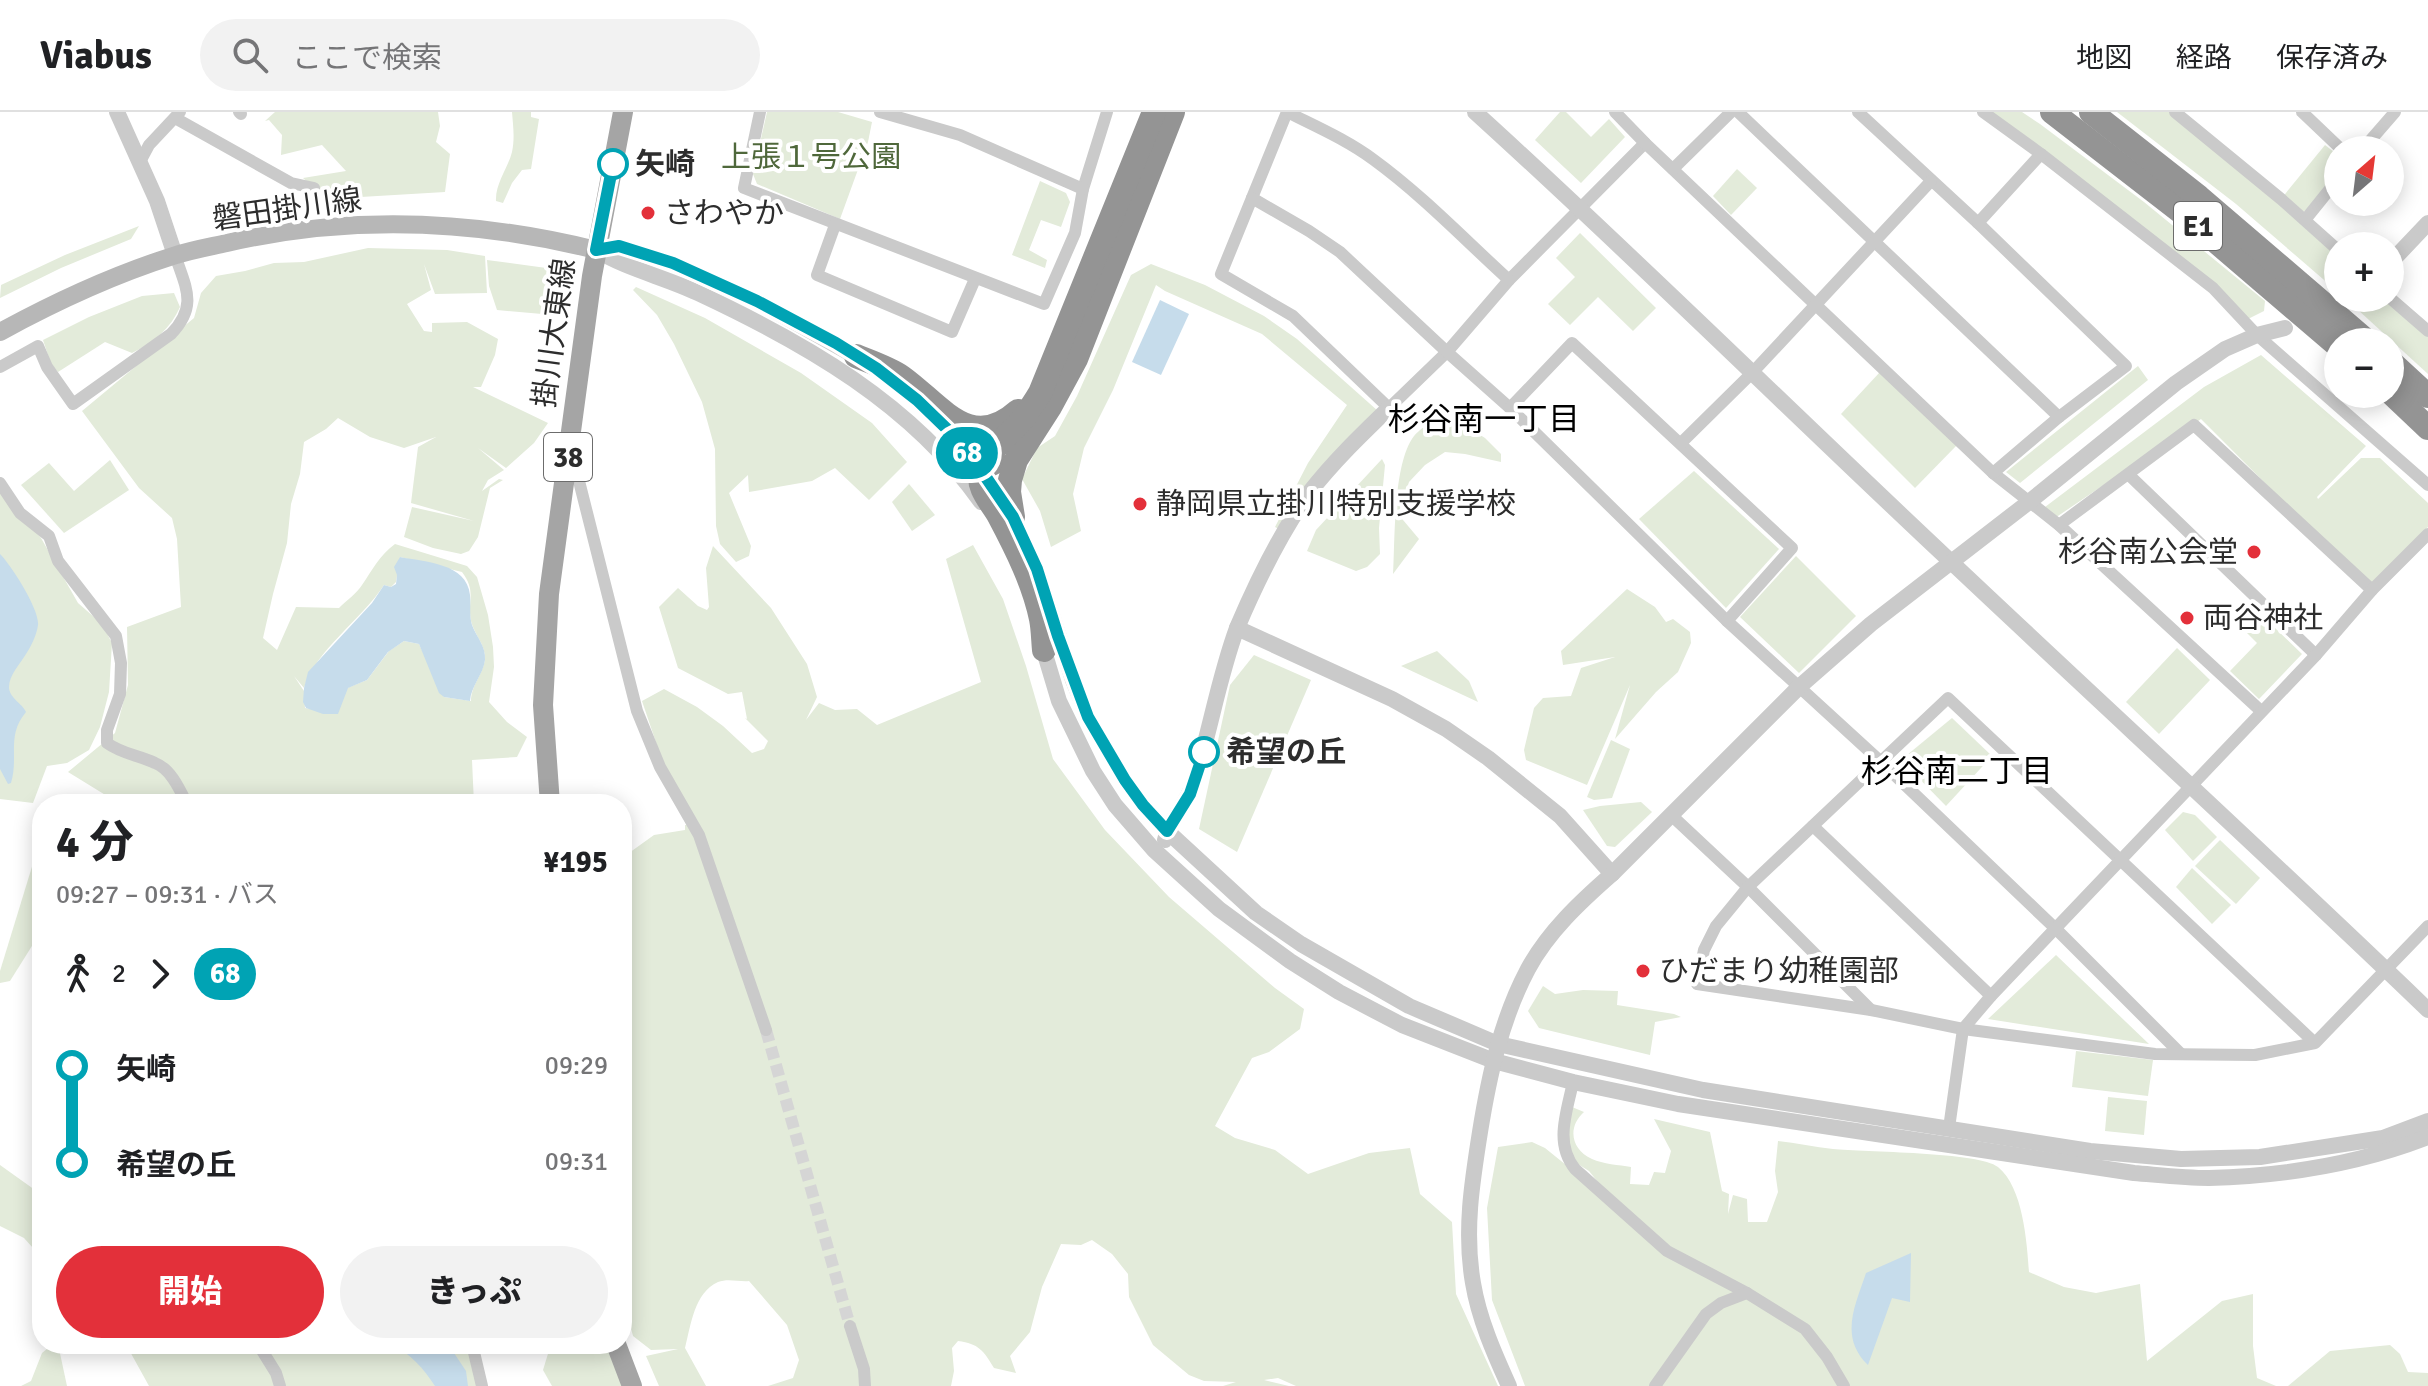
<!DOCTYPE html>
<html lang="ja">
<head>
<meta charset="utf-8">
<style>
	body { margin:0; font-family:Signika,"Noto Sans JP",sans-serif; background:#f2f2f2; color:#202124; height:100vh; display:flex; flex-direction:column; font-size:30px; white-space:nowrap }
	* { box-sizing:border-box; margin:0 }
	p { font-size:26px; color:#757577 }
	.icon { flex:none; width:44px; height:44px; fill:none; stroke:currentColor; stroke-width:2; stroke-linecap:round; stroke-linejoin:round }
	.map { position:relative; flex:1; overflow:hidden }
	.details { position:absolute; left:32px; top:682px; width:600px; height:560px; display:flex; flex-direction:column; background:#fff; border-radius:32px; box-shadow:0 4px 20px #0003 }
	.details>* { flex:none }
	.badge { padding:0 16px; border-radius:26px; font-size:28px; line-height:52px }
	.needle { width:52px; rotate:28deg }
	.tools { position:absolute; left:2324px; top:24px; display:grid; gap:16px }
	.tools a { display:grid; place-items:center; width:80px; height:80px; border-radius:50%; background:#fff; box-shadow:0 4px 20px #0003; font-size:40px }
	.map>.badge { position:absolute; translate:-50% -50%; box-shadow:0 0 0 4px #fff }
	.legs { display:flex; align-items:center; gap:12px; height:88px; padding:0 24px; font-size:26px }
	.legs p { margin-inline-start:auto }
	.summary { display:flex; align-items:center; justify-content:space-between; height:136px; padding:0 24px }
	h1 { font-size:44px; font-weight:800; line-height:60px }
	.cta { display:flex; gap:16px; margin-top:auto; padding:16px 24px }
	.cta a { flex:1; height:92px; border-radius:48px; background:#e3303a; color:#fff; font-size:32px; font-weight:800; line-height:92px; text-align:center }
	.cta a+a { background:#f2f2f2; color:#202124 }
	ul { padding:0 24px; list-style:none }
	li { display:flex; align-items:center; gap:28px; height:96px; font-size:30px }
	li i { display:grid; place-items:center; width:12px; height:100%; margin:0 10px; background:currentColor }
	li i::after { content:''; width:20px; height:20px; margin:-10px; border:6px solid; border-radius:50%; background:#fff }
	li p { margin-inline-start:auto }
	li:first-child i { background:linear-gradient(#0000 50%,currentColor 0) }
	li:last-child i { background:linear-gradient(currentColor 50%,#0000 0) }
	header { display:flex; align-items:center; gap:48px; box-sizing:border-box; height:112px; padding:0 40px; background:#fff; border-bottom:2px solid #e0e0e0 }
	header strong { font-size:38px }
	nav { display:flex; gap:44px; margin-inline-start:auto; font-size:28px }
	.search { width:560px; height:72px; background:#f2f2f2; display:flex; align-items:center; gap:20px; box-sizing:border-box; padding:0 28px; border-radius:44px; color:#757577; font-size:30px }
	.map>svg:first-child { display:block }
	.green { fill:#e3ebda; fill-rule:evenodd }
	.water { fill:#c6dceb }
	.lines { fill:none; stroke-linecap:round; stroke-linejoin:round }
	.minor-tunnel { stroke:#d5d5d5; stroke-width:12; stroke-dasharray:12 6; stroke-linecap:butt }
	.minor { stroke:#cacaca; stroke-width:12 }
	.tertiary { stroke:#cacaca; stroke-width:16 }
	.secondary { stroke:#b7b7b7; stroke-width:18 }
	.primary { stroke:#a5a5a5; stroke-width:20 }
	.motorway { stroke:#949494; stroke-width:24 }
	.line-1-casing { stroke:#fff; stroke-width:18 }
	.line-1 { stroke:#00a3b4; stroke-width:12 }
	.stop-1-dot { fill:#fff; stroke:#00a3b4; stroke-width:4 }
	.poi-dot { fill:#e3303a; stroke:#fff; stroke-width:3 }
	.labels { text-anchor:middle; stroke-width:8; stroke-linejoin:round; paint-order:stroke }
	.shield { fill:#fff; stroke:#6c6c6c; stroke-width:2 }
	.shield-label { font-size:28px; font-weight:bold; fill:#2d2d2d }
	.park-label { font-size:30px; fill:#4f683b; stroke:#fff }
	.stop-label { font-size:30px; font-weight:bold; fill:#2d2d2d; stroke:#fff; text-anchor:start }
	.street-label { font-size:30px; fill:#2d2d2d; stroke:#fff }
	.poi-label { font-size:30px; fill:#2d2d2d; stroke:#fff; text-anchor:start }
	.neighbourhood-label { font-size:32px; fill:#000; stroke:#fff }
</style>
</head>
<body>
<header>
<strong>Viabus</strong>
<div class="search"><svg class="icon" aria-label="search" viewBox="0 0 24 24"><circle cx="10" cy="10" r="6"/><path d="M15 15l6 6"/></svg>ここで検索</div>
<nav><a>地図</a><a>経路</a><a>保存済み</a></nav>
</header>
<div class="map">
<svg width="2428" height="1274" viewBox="0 0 2428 1274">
	<rect width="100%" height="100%" fill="#fff"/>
	<g class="green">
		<polygon points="275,0 438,0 440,14 436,30 450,42 445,80 327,87 303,66 346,59 322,33 281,43 282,23 269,8 265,9"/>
		<path d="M 512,0 L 531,0 L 531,5 L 539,7 L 531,57 L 522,58 L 512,71 L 503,91 L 496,89 C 495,72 508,56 512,40 C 515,26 513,13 512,0 Z"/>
		<polygon points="767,0 838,0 872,10 868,30 840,107 757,72 753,62"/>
		<polygon points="1560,0 1566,0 1591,25 1609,7 1625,25 1581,71 1535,28"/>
		<polygon points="1989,0 2022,0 2040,12 2144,90 2265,189 2264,199 2248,207"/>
		<polygon points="2117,0 2174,0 2338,140 2338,180 2236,92"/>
		<polygon points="2325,33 2338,43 2338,59 2306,98 2299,102 2281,87"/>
		<polygon points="1737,57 1757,76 1731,103 1713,84"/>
		<polygon points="1040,69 1066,81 1070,90 1061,115 1041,108 1029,138 1047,148 1045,156 1012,143"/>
		<polygon points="139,114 131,127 61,156 0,186 1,173 65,143"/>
		<polygon points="1580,121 1656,196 1633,219 1598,185 1570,213 1548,192 1575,165 1556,146"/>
		<path d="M 368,136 L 447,138 L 485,144 L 487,181 L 435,182 L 424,152 L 431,178 L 407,192 L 424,219 L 432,220 L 432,211 L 467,210 L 498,227 L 495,243 L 481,275 L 473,275 L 548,311 L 534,331 L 506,356 L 478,336 L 504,358 L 488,368 L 482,379 L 499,367 L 503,368 L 490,376 L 478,425 L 469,439 L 461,442 L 433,436 L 404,425 L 412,395 L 474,409 L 411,391 L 418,335 L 436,325 L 404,336 L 370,325 L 338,306 L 326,317 L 304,330 L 300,362 L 291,392 L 287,431 L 273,482 L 263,526 L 277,538 L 296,495 L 339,496 C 346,489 357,481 362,473 C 373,457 379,444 395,432 L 467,454 L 477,465 L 488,503 L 493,535 L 494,555 L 489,590 L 507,610 L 527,625 L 517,645 L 472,648 L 474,692 L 120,692 L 68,660 L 115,621 L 128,573 L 127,515 L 181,495 L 177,427 L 172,406 L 139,376 L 82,299 L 194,206 L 201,181 L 216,164 L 245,159 L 274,151 L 304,150 ZM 400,445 L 462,460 C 477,480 467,488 471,509 C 474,522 485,532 485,546 C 484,561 471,573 471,589 L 444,585 L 419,532 L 404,529 L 389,539 L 367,568 L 347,576 L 337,601 L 305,596 L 304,579 L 294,564 L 304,576 C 315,539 362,507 384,473 L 391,475 L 396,470 Z"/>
		<polygon points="487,148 561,158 570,171 565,204 497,198 489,174"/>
		<polygon points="1151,152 1205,173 1264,204 1297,227 1378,299 1281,418 1275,415 1308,351 1347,293 1262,222 1165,179 1156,173 1113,278 1084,336 1073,382 1081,419 1051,435 1040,399 1022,367 1037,336 1055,324 1077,284 1131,163"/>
		<polygon points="636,175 705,206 801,261 872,311 907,350 869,388 835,356 812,369 749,380 748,363 729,381 751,434 749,444 736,450 720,432 716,414 715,337 702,290 674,232 657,203 633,178"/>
		<path d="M 174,181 L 180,195 C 171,216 153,231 132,241 L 105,230 L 58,260 L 51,252 L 43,228 L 89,205 L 142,184 Z"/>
		<polygon points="2345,186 2387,186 2428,225 2428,262"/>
		<polygon points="2261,243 2366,334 2317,385 2318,387 2361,346 2380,346 2428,391 2428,415 2369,475 2201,307 2052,408 2045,395 2204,275"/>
		<polygon points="2138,254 2148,268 2020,371 2006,360"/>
		<polygon points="1880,260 1958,332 1915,376 1841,302"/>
		<path d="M 1433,307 L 1458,309 L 1485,326 L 1501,342 L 1501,350 L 1465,342 L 1445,340 L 1425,353 L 1409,370 L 1398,402 L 1419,427 L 1393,462 C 1395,428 1393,351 1414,324 C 1419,318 1427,313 1433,307 Z"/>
		<polygon points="1382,347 1385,353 1379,416 1380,442 1367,455 1356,459 1307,439 1316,418"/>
		<polygon points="110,348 129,378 64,421 21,373 49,351 74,379"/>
		<polygon points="1694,359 1779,437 1726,496 1639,407"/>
		<polygon points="909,372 935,403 912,419 892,390"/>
		<polygon points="0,373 41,426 78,491 102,512 112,531 109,580 100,615 89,638 67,651 47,654 33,691 0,687"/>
		<path d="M 973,433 L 1003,487 L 1026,554 L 1053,647 L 1105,718 L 1169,785 L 1275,876 L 1304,897 L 1300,917 L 1269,940 L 1252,946 L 1215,1014 L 1235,1026 L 1275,1038 L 1308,1062 L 1369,1041 L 1410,1036 L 1420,1082 L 1452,1110 L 1456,1182 L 1498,1274 L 1296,1274 L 1278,1266 L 1264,1268 L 1289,1274 L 1223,1274 L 1236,1270 L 1204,1269 L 1189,1263 L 1153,1233 L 1129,1185 L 1128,1162 L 1112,1142 L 1092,1128 L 1081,1133 L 1061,1132 L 1042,1175 L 1030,1220 L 1010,1244 L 1016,1261 L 994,1256 C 983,1238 979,1232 958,1229 L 952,1236 L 954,1259 L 951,1274 L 768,1274 L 793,1266 L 799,1248 L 787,1213 L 749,1169 C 739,1170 728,1166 718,1170 C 694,1181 691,1213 685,1236 L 706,1274 L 659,1274 L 646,1244 L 678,1237 L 651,1238 L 633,1224 L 622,1182 L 622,746 L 654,723 L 685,718 L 685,713 L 696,712 L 664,654 L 642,589 L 664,577 L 697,595 L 723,614 L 752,641 L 764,637 L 768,629 L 745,606 L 747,607 L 742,580 L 728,582 L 678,556 L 659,495 L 678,476 L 698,494 L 707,498 L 709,495 L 706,456 L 713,434 L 771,496 L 807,552 L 817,585 L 806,608 L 819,591 L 835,598 L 857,597 L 877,613 L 981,570 L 946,447 Z"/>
		<polygon points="1796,444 1856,504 1799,561 1740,505"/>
		<polygon points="1627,477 1655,495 1666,510 1673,507 1690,520 1691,531 1678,560 1656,580 1615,627 1630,573 1587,673 1526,648 1524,638 1534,596 1543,586 1571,584 1581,556 1615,545 1563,553 1561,539"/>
		<polygon points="2249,491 2302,542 2259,587 2230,559 2257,531 2233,507"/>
		<polygon points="2177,536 2210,568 2159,622 2126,590"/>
		<polygon points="1437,539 1469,569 1478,590 1401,554"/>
		<polygon points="1254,543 1311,568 1237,740 1199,717 1230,573"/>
		<polygon points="1952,606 1992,644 1946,694 1901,648"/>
		<polygon points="1611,628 1630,637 1612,686 1594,688 1587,685"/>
		<polygon points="1641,690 1652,700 1615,735 1607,734 1583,698 1600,694"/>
		<polygon points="2183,700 2195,703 2217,725 2193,749 2165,718"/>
		<polygon points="42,722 42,818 10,869 0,871 0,859"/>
		<polygon points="2220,728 2260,766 2236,792 2195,754"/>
		<polygon points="2192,756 2231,793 2212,812 2176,775"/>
		<polygon points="2056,843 2149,932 1988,907"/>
		<polygon points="1543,874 1555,882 1583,878 1618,879 1617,893 1674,902 1681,905 1655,910 1650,943 1539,916 1528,899"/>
		<polygon points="2076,939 2153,948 2148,984 2072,975"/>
		<polygon points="2108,985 2147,989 2144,1023 2105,1019"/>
		<path d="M 1572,995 L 1584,1000 C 1567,1015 1571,1038 1592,1047 C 1603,1052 1619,1053 1631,1055 L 1630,1072 L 1649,1073 L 1654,1060 L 1665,1061 L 1671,1039 L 1654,1007 L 1710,1020 L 1722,1079 L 1729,1082 L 1728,1102 L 1733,1083 L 1747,1087 L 1748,1110 L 1767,1110 L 1778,1080 L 1775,1059 L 1778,1029 C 1796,1031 1815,1035 1833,1037 C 1863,1040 1980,1040 1998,1055 C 2023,1075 2027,1130 2029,1160 L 2064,1175 L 2096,1181 L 2140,1172 L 2147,1249 L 2222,1189 L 2253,1182 L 2253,1234 L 2257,1266 L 2276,1274 L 1525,1274 L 1492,1188 L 1487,1096 L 1498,1035 L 1532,1030 L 1545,1036 L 1618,1095 L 1589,1059 L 1573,1049 L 1564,1035 Z"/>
		<polygon points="0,1053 42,1083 42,1146 24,1126 0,1114"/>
		<polygon points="53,1232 58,1232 67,1274 21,1274 31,1269 42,1241"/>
		<polygon points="107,1232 472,1232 482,1274 149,1274 128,1236"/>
		<polygon points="551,1232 615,1232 632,1274 552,1274 543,1258"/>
		<polygon points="2390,1233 2400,1242 2408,1260 2428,1261 2428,1274 2288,1274 2330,1239"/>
	</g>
	<g class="water">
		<polygon points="1160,188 1189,202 1161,263 1132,250"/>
		<path d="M 0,442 C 11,453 40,498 38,513 C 37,522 31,535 26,542 C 20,552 9,563 9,575 C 9,586 22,591 26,600 C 6,624 19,644 11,671 L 8,672 L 0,657 Z"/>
		<path d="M 400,445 C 425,450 467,451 470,483 C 471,493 469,504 472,513 C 477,526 486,534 485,548 C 483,563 471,574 470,589 L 444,585 L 439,581 L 419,532 L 404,529 L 388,540 L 367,568 L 348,576 L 338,602 L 323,602 L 306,596 L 303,590 L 304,576 L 308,560 L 372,491 L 384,473 L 391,475 L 396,472 L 397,463 L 394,455 Z"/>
		<path d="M 1911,1141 L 1910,1190 L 1892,1186 L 1868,1253 C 1839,1225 1855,1194 1866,1161 Z"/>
		<path d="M 391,1232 L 448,1232 L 466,1259 L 468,1274 L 435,1274 C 424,1257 410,1241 391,1232 Z"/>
	</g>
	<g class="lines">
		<polyline class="minor-tunnel" points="766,918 850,1214"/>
		<g class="minor">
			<polyline points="239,0 241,2"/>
			<polyline points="760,0 744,76 1044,192 1075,121 1083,77 1107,0"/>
			<polyline points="880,0 960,23 1083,77"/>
			<polyline points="1287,0 1221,162 1293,204 1389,296 1447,240 1509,168 1645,31"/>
			<path d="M 1287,0 C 1317,15 1347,28 1374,48 C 1422,83 1465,128 1509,168"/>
			<polyline points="1615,0 1645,31 1993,361 2059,413 2261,599"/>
			<polyline points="1738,0 2059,305"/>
			<polyline points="1858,0 1978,111 2126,254 2059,305 1993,361"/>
			<polyline points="1983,0 2041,42 2213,176 2257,223 2428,373"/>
			<polyline points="2175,0 2281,87 2338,138"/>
			<polyline points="2302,0 2342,38"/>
			<polyline points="175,6 291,71 314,76"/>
			<polyline points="2362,38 2395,0"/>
			<polyline points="141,48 149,33 180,0"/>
			<polyline points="1673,57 1731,0"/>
			<polyline points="1252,86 1309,119 1340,140 1447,240 1510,296 1727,509 1880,649 2056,817 2181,942"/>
			<polyline points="2305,108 2338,67"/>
			<polyline points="1978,111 2041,42"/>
			<polyline points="835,113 817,163 952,220 975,167"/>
			<polyline points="2390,186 2428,219"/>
			<path d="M 0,255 L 38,234 L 47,255 L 73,292 L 171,222 C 198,194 186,176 175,143"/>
			<polyline points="1510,296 1572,231 1792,436 1727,509"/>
			<polyline points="1681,331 1752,261 1931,69"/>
			<polyline points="566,358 575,361 579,369 637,599 660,655 699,723 766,918"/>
			<polyline points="2129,363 2316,543"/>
			<path d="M 0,371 L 20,401 L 49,424 L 58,449 L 116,524 L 121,551 L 120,582 L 107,618 L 107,631 C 122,642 138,643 155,651 C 171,657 180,678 187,692"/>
			<polyline points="2059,413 2194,313 2372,478"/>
			<polyline points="1670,702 1748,775 1871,898"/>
			<polyline points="1813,714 1991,884"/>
			<polyline points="2315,931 1948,586 1748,775 1716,814 1704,838 1697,872 1871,898 1963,917 2155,942 2255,943 2315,931 2428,814"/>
			<path d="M 1573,970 C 1567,1000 1554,1031 1575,1057 L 1667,1139 L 1747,1181"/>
			<polyline points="1949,1016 1963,917 1991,884 2316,543 2372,478 2428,422"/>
			<polyline points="850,1214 864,1257 865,1274"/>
			<polyline points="258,1232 276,1261 280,1274"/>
			<polyline points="472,1232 482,1274"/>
			<polyline points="1655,1274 1706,1202 1721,1191 1747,1181 1805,1217 1827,1245 1844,1274"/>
		</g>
		<g class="tertiary">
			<polyline points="117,0 157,89 175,143"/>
			<path d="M 1475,0 C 1636,146 1790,299 1948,447 C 2108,598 2270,746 2428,898"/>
			<path d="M 596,138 C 627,157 664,165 698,181 C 805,231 912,292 981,390"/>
			<polyline points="596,138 619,134 673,151 757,189 864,249"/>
			<polyline points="2390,151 2428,111"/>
			<polyline points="2346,186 2347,186"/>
			<polyline points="932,303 948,318 983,360"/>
			<polyline points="1048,491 1073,568 1088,605 1125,668 1143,693 1167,719 1256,801 1301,832 1409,894 1498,932 1703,978 2090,1039 2181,1047 2260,1045 2383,1026 2428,1009"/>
			<path d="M 1237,516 C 1257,469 1279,423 1309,381 C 1333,350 1361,323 1389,296"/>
			<path d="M 1041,529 L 1059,589 L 1093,659 L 1115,693 L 1154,738 L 1219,797 L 1290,849 L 1339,880 L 1402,913 L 1494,949 L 1573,970 L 1678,992 L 2134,1061 C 2159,1063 2184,1066 2209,1066 C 2283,1064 2359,1052 2428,1025"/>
			<path d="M 1165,728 C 1169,708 1186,693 1193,673 C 1210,621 1218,567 1237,516 L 1392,587 L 1446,617 L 1488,646 L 1560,704 L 1612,762"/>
			<path d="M 1509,1274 C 1494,1241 1479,1207 1473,1171 C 1464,1120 1472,1070 1480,1020 C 1489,964 1501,908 1528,857 C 1548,820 1580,790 1612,762 L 1799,575 L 1871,512 L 2029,390 L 2176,271 L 2225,237 L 2257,223 L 2285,216"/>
		</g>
		<path class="secondary" d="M 0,220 C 55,190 113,163 173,144 C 191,138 209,135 227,131 C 349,103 475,108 596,138"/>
		<g class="primary">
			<polyline points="550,692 543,593 549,482 592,164 623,0"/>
			<polyline points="616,1232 632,1274"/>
		</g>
		<g class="motorway">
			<polyline points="2052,0 2185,103 2338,234"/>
			<polyline points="2091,0 2199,85 2368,230"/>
			<path d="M 856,244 C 871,250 889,256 902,265 C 941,293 970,342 1018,299"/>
			<polyline points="2390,249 2428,284"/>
			<polyline points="2390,280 2428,316"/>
			<path d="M 949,349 C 969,358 976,361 995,350"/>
			<polyline points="1013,405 1009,380 1010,368 1016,348 1050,295 1076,247 1173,0"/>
			<path d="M 1044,538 C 1043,528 1043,517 1041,507 C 1034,472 1016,436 999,404 C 992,391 976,376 981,359 C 987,339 1006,327 1019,311 C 1027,302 1034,291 1040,281 L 1154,0"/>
		</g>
	</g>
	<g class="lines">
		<g class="line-1-casing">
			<polyline id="line-1" points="613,52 596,138 619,134 673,151 757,189 836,231 876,256 917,288 948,318 981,358 1013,405 1037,457 1058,524 1088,605 1125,668 1143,693 1167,719 1190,682 1204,640"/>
		</g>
		<use href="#line-1" class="line-1"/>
	</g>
	<g class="stop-1-dot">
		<circle cx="613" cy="52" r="14"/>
		<circle cx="1204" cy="640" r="14"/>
	</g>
	<g class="poi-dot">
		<circle cx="648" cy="101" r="8"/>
		<circle cx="1140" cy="392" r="8"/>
		<circle cx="2254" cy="440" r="8"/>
		<circle cx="2187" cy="506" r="8"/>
		<circle cx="1643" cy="859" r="8"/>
	</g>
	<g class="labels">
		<g class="shield">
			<rect x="2174" y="90" width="48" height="48" rx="6"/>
			<rect x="544" y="321" width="48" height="48" rx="6"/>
		</g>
		<g class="shield-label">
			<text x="2198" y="124">E1</text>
			<text x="568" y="355">38</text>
		</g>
		<g class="park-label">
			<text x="811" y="55">上張１号公園</text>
		</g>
		<g class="stop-label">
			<text x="635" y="62">矢崎</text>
			<text x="1226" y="650">希望の丘</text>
		</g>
		<g class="street-label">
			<text transform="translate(287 97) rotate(-8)" y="10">磐田掛川線</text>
			<text transform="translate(554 221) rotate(-82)" y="10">掛川大東線</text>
		</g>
		<g class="poi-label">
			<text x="664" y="111">さわやか</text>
			<text x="1156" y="402">静岡県立掛川特別支援学校</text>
			<text x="2238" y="450" text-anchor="end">杉谷南公会堂</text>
			<text x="2203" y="516">両谷神社</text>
			<text x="1659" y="869">ひだまり幼稚園部</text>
		</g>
		<g class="neighbourhood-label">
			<text x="1484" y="318">杉谷南一丁目</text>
			<text x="1957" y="670">杉谷南二丁目</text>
		</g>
	</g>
</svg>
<div class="tools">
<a><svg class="needle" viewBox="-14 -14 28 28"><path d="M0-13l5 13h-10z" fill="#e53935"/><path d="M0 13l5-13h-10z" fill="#757577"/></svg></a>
<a>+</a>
<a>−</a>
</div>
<b class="badge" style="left:967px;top:341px;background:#00a3b4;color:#fff">68</b>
<section class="details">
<div class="summary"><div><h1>4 分</h1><p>09:27 – 09:31 · バス</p></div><b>¥195</b></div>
<div class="legs"><svg class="icon" aria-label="walk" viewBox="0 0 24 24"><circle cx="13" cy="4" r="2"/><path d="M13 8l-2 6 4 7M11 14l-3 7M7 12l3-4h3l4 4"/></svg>2<svg class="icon" aria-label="forward" viewBox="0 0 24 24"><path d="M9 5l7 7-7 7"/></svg><b class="badge" style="background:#00a3b4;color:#fff">68</b></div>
<ul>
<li><i style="color:#00a3b4"></i><b>矢崎</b><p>09:29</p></li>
<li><i style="color:#00a3b4"></i><b>希望の丘</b><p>09:31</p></li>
</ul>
<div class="cta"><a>開始</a><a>きっぷ</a></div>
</section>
</div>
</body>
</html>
